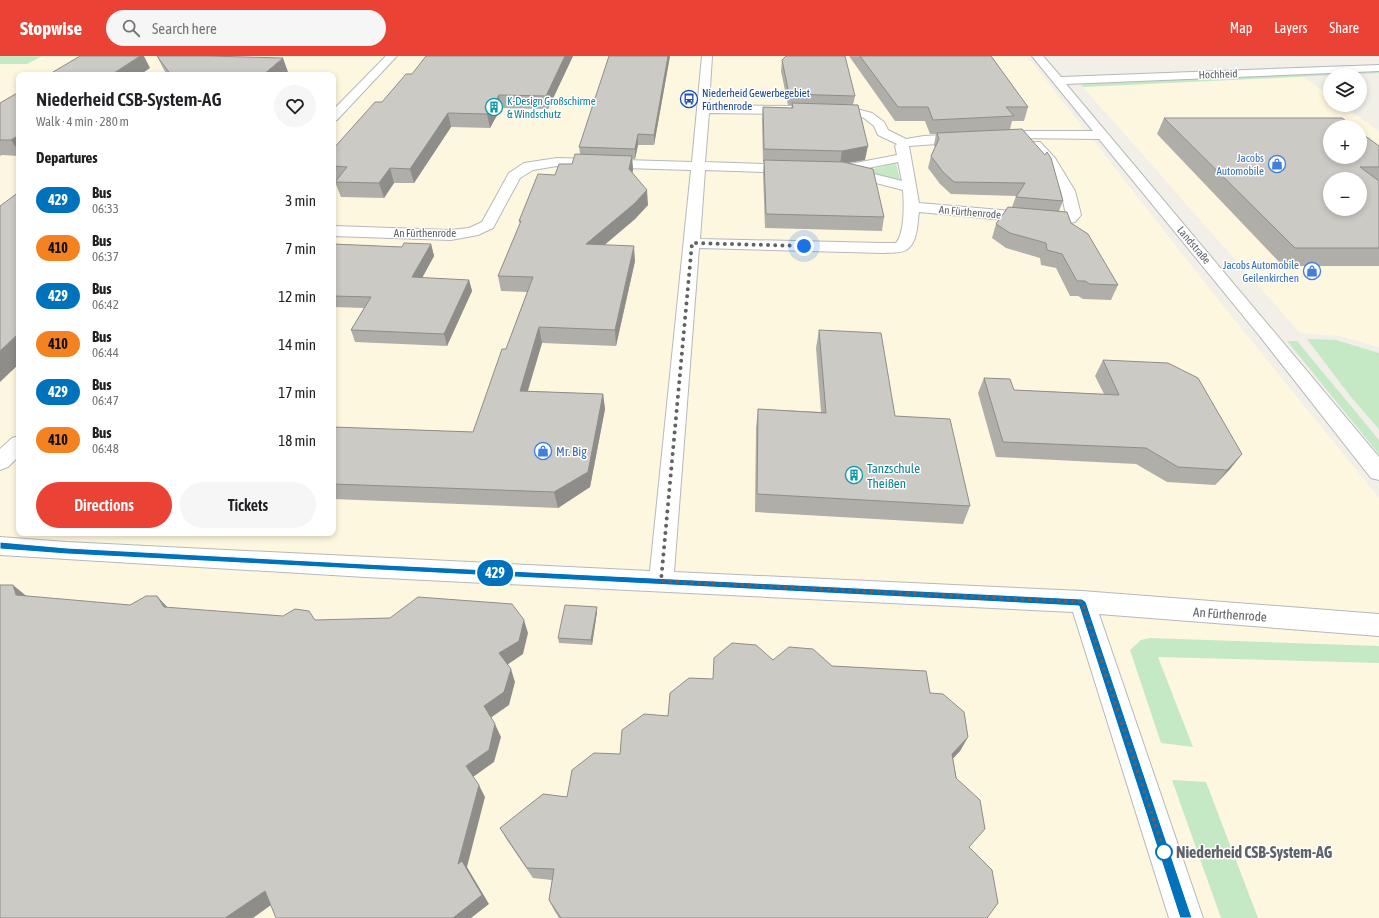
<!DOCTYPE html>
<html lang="en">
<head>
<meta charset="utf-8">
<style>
	body { margin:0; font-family:"Asap Condensed",sans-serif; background:#f6f6f6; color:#202124; height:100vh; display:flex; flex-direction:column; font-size:15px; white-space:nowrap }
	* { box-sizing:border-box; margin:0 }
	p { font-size:13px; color:#757577 }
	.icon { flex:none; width:22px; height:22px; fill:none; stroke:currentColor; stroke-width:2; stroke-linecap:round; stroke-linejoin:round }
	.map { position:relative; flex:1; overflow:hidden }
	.panel { position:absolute; left:16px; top:16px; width:320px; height:464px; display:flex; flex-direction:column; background:#fff; border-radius:8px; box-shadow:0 2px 6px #0003 }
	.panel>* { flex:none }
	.badge { padding:0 8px; border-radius:13px; font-size:14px; line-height:26px }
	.controls { position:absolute; left:1323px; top:12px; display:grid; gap:8px }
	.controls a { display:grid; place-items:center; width:44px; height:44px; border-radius:50%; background:#fff; box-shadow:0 2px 6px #0003; font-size:20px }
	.you { position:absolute; width:20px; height:20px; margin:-10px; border:3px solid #fff; border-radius:50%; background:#1a73e8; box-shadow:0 0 0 6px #1a73e833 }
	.map>.badge { position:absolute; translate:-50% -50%; box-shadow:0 0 0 2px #fff }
	h2 { padding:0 20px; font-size:15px; line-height:36px }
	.round { display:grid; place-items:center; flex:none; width:42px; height:42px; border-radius:21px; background:#f6f6f6 }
	.headline { display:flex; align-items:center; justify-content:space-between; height:68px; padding:0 20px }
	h1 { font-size:19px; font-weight:600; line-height:30px }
	.action { display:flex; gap:8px; margin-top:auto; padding:8px 20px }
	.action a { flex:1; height:46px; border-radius:24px; background:#ea4335; color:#fff; font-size:16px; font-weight:600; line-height:46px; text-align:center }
	.action a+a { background:#f6f6f6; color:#202124 }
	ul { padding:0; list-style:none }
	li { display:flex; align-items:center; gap:12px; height:48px; padding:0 20px }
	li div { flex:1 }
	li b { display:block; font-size:15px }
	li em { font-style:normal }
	li .badge { min-width:44px; font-weight:700; text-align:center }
	header { display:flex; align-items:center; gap:24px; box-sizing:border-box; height:56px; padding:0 20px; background:#ea4335; color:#fff }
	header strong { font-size:19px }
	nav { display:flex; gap:22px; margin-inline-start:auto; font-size:14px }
	.search { width:280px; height:36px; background:#f6f6f6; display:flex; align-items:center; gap:10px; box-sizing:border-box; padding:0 14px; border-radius:22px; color:#757577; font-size:15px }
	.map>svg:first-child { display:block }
	.commercial { fill:#fef7e0; fill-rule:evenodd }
	.green { fill:#c5e8c5 }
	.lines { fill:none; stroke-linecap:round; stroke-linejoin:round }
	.minor-casing { stroke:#b5b8bc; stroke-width:2 }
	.minor { fill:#fff; fill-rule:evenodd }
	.wall { fill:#afaea9 }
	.shaded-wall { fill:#8f8d8a }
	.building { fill:#cccac5; stroke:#8f8d8a; fill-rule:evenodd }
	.line { fill:#0072bc; stroke:#fff }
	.walk { stroke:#5f6368; stroke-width:4; stroke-dasharray:0 7.2 }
	.stop-dot { fill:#fff; stroke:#0072bc; stroke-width:2 }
	.labels { text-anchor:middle; stroke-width:3; stroke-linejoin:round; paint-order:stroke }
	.far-street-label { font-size:11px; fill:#5f6368; stroke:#fff }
	.far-transit-label { font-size:11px; fill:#164399; stroke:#fff; text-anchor:start }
	.far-culture-label { font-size:11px; fill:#0d838f; stroke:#fff; text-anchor:start }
	.far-shop-label { font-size:11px; fill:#366cbe; stroke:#fff; text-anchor:end }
	.shop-label { font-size:13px; fill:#366cbe; stroke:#fff; text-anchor:start }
	.culture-label { font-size:13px; fill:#0d838f; stroke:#fff; text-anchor:start }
	.street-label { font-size:13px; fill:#5f6368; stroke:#fff }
	.near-stop-label { font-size:16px; font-weight:bold; fill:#5f6368; stroke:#fff; text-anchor:start }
</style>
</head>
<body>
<header>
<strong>Stopwise</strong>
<div class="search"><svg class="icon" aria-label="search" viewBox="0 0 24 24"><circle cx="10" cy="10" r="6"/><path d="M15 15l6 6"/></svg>Search here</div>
<nav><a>Map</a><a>Layers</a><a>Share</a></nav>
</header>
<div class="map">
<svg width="1379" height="862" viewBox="0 0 1379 862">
	<rect width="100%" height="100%" fill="#f1efe8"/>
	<g class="commercial">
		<path d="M 42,0 L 1027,0 L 1220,246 L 1379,442 L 1379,862 L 0,862 L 0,8 L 27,8 ZM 19,19 L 333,19 L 333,477 L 19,477 Z"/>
		<path d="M 1303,21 L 1330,40 L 1330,49 L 1342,49 L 1379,75 L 1379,291 L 1339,280 L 1300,277 L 1083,31 ZM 1330,71 L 1360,71 L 1360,101 L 1330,101 ZM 1330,123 L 1360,123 L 1360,153 L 1330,153 Z"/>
	</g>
	<g class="green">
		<polygon points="0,0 42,0 27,8 0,8"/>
		<polygon points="1379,14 1379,17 1083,31 1082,29 1089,26"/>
		<polygon points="896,107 900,124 864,115"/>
		<polygon points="1307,283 1336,284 1379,297 1379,373 1351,341"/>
		<polygon points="1287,285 1297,285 1379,384 1379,398"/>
		<polygon points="1150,582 1379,590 1379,607 1158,601 1193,691 1161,687 1130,594 1141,584"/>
		<polygon points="1172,724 1206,726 1258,862 1221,862"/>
	</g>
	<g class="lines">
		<g class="minor-casing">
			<g id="minor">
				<polygon points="386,0 397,0 337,64 333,65 333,54"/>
				<path d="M 702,0 L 712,0 L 709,49 L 791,50 L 795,51 L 797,54 L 795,57 L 791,58 L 709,57 L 705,106 L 793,109 L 798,110 L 800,113 L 798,116 L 793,117 L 705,114 L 700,183 L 883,187 L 896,187 C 905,177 904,147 903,134 L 841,118 L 826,117 L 824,114 L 826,111 L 840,110 L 897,99 L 895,90 L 897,88 L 878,79 L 874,70 L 864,62 L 853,59 L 826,58 L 824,55 L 826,52 L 853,52 L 872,57 L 884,66 L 888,74 L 906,83 L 924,80 L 965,78 L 970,79 L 971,82 L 970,85 L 965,86 L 909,90 L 919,147 L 1059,159 L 1066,159 L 1061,135 L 1044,107 L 1028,89 L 1030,86 L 1040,86 L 1055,102 L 1075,135 L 1081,159 L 1075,166 L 1059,169 L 919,156 C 917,168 918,187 906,194 C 900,198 889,196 883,197 L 699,192 L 674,516 L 1082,535 L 1379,558 L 1379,580 L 1099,558 L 1203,862 L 1169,862 L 1073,556 L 365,521 L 0,499 L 0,481 L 67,486 L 650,515 L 691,114 L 557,110 L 533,114 L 520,122 L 493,172 L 478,179 L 451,184 L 333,180 L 333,170 L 451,174 L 469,172 L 482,166 L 509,117 L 524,107 L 557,102 L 692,106 ZM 898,106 L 902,125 L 858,114 Z"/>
				<polygon points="1032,0 1043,0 1061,21 1379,9 1379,15 1066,28 1379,401 1379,424 1371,422 1258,278 1099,83 1012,82 1011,79 1012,76 1017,75 1093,75"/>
				<polygon points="19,380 19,400 8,411 0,414 0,393 12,382"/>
			</g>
		</g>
		<use href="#minor" class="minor"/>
	</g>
	<g class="wall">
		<polygon points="157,0 209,0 288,16 285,19 167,19 163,12"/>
		<polygon points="573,0 548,53 501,52 490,72 451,71 414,127 394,127 384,142 341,141 335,126 336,125 333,125 333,93 412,18"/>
		<polygon points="670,0 654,89 638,89 635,103 632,103 633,114 632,116 648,149 635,163 604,189 635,205 616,290 542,287 528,335 603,338 605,353 590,431 558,452 333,443 333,371 473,376 506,293 527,236 501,235 498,220 520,168 519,165 555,119 572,108 580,98 579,91"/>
		<polygon points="849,0 991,0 1028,51 1024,65 1012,65 1010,73 1063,145 1059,155 1071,167 1118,229 1111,244 1083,243 1078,240 1070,240 1056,212 1041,209 1040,202 1006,192 992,182 996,168 1012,151 1016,140 951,138 940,128 928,112 931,100 935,92 934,89 936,78 930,78 925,65 895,65"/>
		<polygon points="782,4 855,40 853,49 865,104 848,107 884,161 882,175 765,172 763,117 764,106 763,106 762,64 763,51 791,52 792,49 788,49 781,15"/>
		<polygon points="19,36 19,100 2,99 0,100 0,47"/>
		<polygon points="1164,62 1379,90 1379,210 1283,210 1157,78"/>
		<polygon points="333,188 402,191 431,188 434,200 422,222 469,224 472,235 447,290 355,286 351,274 364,252 333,251"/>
		<polygon points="819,274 895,360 970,450 963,468 755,456 756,372 758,353 821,356 816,292"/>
		<polygon points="1103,304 1242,398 1230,413 1215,429 1167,426 1136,408 996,401 978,337 984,322 1014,334 1104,338 1095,320"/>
		<polygon points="597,556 592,589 559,587 558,582"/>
		<polygon points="773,604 832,610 930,637 968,681 960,695 953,702 969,792 987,862 559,862 554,854 549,844 552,824 533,822 507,784 500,772 567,741 713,623"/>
	</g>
	<g class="shaded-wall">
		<polygon points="140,0 144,0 150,12 140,19 111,19"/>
		<polygon points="565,0 573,0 548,53 546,40"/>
		<polygon points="668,0 670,0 654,89 654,79"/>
		<polygon points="283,2 288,16 285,19 263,19"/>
		<polygon points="499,39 501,52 490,72 487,58"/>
		<polygon points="448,57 451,71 414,127 410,113"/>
		<polygon points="638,78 638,89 635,103 635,93"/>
		<polygon points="19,79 19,96 11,84"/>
		<polygon points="868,90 865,104 840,108 842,95"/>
		<polygon points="632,100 633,114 630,127 629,113"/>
		<polygon points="390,112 394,127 384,142 379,127"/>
		<polygon points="647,134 648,149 635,163 588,203 586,188"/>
		<polygon points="431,188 434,200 416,233 412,221"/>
		<polygon points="634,190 635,205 616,290 615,274"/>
		<polygon points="469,224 472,235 447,290 444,278"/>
		<polygon points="539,271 542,287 523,350 520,335"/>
		<polygon points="19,277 19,308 0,326 0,295"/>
		<polygon points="603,338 605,353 590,431 558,452 554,436"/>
		<polygon points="1242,398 1230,413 1215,429 1227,414"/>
		<polygon points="13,529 30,543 16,539"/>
		<polygon points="157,540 170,554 164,551"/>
		<polygon points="597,551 597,556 592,589 591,584"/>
		<polygon points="524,564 528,577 523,598 504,611 499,597"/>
		<polygon points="511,613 515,626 509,649 489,663 484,650"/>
		<polygon points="495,668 501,681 494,706 473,721 466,710"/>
		<polygon points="968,681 960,695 944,712 952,698"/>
		<polygon points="479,729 485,741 467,811 489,848 471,862 453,862 458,808"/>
		<polygon points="265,835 278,844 253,862 225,862"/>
	</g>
	<g class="building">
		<polygon points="80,0 140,0 111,19 48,19"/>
		<polygon points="157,0 209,0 283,2 263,19 171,19"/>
		<polygon points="426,0 565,0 546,40 499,39 487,58 448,57 410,113 390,112 379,127 335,126 347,111 333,110 333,93 375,46 382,46 406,18 412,18"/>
		<polygon points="609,0 668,0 654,79 638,78 635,93 579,91"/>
		<polygon points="786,0 845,0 855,40 789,38 782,4"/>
		<polygon points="860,0 991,0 1028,51 1006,51 1014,60 933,64 928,51 898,51"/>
		<polygon points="19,36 19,79 11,84 0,84 0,47"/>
		<polygon points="792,47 858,49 868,90 842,95 764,93 763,51 793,52"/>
		<path d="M 1164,62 L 1342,62 L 1354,71 L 1330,71 L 1330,101 L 1360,101 L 1360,76 L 1379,90 L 1379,111 L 1360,111 L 1379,125 L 1379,192 L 1295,192 ZM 1330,123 L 1360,123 L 1360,153 L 1330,153 Z"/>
		<polygon points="1022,73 1045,99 1047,96 1051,102 1063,145 1016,141 1025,127 954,126 943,116 931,100 939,83 937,77"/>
		<polygon points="575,98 632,100 629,113 647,134 634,148 586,188 634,190 615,274 539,271 520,335 603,338 588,416 554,436 333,428 333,371 473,376 502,293 506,293 533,221 498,220 521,165 519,165 538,118 555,119 559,108 572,108"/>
		<polygon points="764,104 843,106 873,113 884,161 766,158"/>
		<polygon points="19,136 19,277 0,295 0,150"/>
		<polygon points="1008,151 1067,156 1071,167 1088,178 1118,229 1090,228 1085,225 1077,225 1062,198 1047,194 1046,187 1010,177 996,168"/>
		<polygon points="404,187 431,188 412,221 469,224 444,278 351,274 371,241 333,240 333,188 402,191"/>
		<polygon points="819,274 881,277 895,360 950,363 970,450 757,438 758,353 826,357"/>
		<polygon points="1103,304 1168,307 1198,322 1242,398 1227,414 1178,411 1146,392 1003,386 984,322 1010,323 1014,334 1119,339"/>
		<polygon points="0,529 13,529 16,539 130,549 146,540 157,540 164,551 283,560 295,553 309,555 315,564 390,562 418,541 512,548 524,564 519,585 499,597 511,613 504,636 484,650 495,668 489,694 466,710 479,729 458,808 462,805 482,839 453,862 276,862 265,835 225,862 0,862"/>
		<polygon points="565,549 597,551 591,584 558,582"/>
		<polygon points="732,587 756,589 773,604 789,591 813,593 832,610 926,615 930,637 943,638 964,656 968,681 952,698 956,722 980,744 985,773 969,791 992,814 998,847 987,862 561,862 549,844 554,813 527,812 500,772 543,738 567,741 572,714 594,697 620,698 622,674 644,658 668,660 670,637 689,622 713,623 714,602"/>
	</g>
	<polygon class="line" points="0,486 67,492 366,508 1082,543 1086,546 1192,862 1180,862 1079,550 67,498 0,493"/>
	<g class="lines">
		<polyline class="walk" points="804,190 692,187 661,525 1082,546 1166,801 1164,796"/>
	</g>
	<defs>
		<g id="bus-ring" transform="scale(0.9)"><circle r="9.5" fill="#fff" stroke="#1a4fb4" stroke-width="1.5"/><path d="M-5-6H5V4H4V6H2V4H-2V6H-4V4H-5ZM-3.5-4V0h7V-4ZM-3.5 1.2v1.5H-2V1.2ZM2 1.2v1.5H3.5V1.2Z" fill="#1a4fb4"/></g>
		<g id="building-ring" transform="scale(0.9)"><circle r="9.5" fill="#fff" stroke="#0f9aa8" stroke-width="1.5"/><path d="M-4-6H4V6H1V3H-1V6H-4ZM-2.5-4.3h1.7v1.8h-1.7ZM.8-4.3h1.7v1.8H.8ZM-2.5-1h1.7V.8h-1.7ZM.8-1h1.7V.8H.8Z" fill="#0f9aa8"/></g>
		<g id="shop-ring" transform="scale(0.9)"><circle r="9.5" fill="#fff" stroke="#3f7fe0" stroke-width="1.5"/><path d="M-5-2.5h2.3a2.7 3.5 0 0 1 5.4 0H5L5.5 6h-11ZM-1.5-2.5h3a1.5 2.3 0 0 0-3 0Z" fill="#3f7fe0"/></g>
	</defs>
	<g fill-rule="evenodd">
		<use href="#bus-ring" x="689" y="43"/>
		<use href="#building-ring" x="494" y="51"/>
		<use href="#shop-ring" x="1277" y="108"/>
		<use href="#shop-ring" x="1312" y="215"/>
		<use href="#shop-ring" x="543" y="395"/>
		<use href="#building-ring" x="854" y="419"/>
	</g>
	<circle class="stop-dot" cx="1164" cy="796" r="8"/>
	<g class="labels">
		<g class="far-street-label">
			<text transform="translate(1218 18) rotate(-2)" y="4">Hochheid</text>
			<text transform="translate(970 156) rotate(5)" y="4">An Fürthenrode</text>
			<text x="425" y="181">An Fürthenrode</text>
			<text transform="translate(1194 189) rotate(50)" y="4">Landstraße</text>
		</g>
		<g class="far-transit-label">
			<text x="702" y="41">Niederheid Gewerbegebiet<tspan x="702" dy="13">Fürthenrode</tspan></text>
		</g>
		<g class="far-culture-label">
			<text x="507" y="49">K-Design Großschirme<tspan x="507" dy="13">&amp; Windschutz</tspan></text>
		</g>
		<g class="far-shop-label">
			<text x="1264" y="106">Jacobs<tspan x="1264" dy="13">Automobile</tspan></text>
			<text x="1299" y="213">Jacobs Automobile<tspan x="1299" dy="13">Geilenkirchen</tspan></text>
		</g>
		<g class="shop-label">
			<text x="556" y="400">Mr. Big</text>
		</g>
		<g class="culture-label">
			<text x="867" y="417">Tanzschule<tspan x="867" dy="15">Theißen</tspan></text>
		</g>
		<g class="street-label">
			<text transform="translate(1230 558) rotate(4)" y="5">An Fürthenrode</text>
		</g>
		<g class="near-stop-label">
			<text x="1176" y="802">Niederheid CSB-System-AG</text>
		</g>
	</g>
</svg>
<div class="controls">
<a><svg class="icon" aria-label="layers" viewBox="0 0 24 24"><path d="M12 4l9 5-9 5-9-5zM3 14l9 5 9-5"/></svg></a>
<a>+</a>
<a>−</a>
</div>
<div class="you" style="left:804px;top:190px"></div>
<b class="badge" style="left:495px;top:517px;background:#0072bc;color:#fff">429</b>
<section class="panel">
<div class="headline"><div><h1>Niederheid CSB-System-AG</h1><p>Walk · 4 min · 280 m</p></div><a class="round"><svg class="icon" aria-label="heart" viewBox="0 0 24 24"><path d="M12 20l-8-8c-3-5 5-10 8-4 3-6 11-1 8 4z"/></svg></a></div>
<h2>Departures</h2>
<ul>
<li><span class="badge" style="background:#0072bc;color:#fff">429</span><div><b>Bus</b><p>06:33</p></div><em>3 min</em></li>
<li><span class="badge" style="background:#f58220;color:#111">410</span><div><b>Bus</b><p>06:37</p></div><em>7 min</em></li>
<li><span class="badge" style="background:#0072bc;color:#fff">429</span><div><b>Bus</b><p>06:42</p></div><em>12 min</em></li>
<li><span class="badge" style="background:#f58220;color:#111">410</span><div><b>Bus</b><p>06:44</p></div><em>14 min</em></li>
<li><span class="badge" style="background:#0072bc;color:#fff">429</span><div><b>Bus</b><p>06:47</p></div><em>17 min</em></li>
<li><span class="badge" style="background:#f58220;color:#111">410</span><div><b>Bus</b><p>06:48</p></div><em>18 min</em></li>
</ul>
<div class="action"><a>Directions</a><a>Tickets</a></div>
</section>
</div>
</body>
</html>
